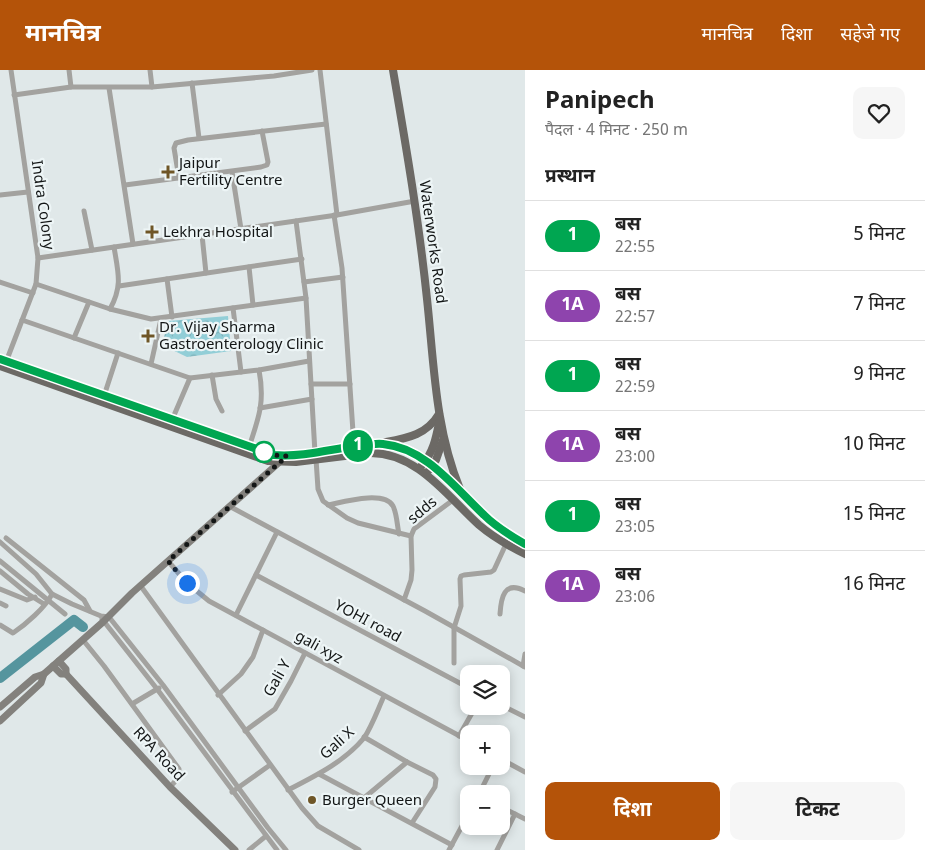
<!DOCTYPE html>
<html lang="hi">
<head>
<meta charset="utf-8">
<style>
	body { margin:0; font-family:Georgia,"Noto Sans Devanagari",serif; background:#f6f6f6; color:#222; height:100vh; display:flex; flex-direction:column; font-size:19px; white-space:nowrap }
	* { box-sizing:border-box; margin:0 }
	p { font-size:16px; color:#767676 }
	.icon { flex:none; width:28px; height:28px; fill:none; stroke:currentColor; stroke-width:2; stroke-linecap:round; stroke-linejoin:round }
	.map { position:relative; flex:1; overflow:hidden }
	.details { display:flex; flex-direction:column; background:#fff; width:400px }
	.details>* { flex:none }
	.badge { padding:0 10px; border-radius:16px; font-size:18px; line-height:32px }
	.tools { position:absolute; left:460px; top:595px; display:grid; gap:10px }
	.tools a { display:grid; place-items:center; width:50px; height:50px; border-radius:10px; background:#fff; box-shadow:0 2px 12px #0003; font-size:25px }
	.you { position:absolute; width:25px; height:25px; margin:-12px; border:4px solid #fff; border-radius:50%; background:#1a73e8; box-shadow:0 0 0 8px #1a73e833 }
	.map>.badge { position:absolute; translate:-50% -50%; box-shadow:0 0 0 2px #fff }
	h2 { padding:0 20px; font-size:19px; line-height:45px }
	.round { display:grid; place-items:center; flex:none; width:52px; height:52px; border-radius:10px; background:#f6f6f6 }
	.overview { display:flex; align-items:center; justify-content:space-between; height:85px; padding:0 20px }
	h1 { font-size:24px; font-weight:700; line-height:38px }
	.primary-button { display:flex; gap:10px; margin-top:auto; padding:10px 20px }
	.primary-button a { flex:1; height:58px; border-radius:10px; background:#b45309; color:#fff; font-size:20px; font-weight:700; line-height:58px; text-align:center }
	.primary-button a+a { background:#f6f6f6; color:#222 }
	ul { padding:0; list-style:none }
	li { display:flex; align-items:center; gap:15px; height:70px; padding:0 20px; border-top:1px solid #e0e0e0 }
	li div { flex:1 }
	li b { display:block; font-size:19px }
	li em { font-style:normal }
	li .badge { min-width:55px; font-weight:700; text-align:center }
	header { display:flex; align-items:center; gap:30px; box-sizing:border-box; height:70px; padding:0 25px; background:#b45309; color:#fff }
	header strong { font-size:24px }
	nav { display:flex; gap:28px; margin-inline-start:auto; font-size:18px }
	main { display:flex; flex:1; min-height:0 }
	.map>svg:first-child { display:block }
	.park { fill:url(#park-crowns) }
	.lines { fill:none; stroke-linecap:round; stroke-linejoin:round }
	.river { stroke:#55959e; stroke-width:10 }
	.street { stroke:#a3a29f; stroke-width:5 }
	.secondary { stroke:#83817d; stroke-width:7 }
	.primary { stroke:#6c6965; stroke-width:8 }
	.line-casing { stroke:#fff; stroke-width:11 }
	.line { stroke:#00a651; stroke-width:8 }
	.walk { stroke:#131616; stroke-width:5; stroke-dasharray:0 9 }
	.poi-dot { fill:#6f5627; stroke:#edf5f6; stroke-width:2 }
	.stop-dot { fill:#fff; stroke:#00a651; stroke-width:2.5 }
	.labels { text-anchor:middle; stroke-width:4.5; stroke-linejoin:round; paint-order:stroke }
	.poi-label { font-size:15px; fill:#131616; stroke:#edf5f6; text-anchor:start }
	.street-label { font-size:15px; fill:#131616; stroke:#edf5f6 }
</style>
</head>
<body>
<header>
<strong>मानचित्र</strong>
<nav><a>मानचित्र</a><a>दिशा</a><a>सहेजे गए</a></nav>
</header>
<main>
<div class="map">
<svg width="525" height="780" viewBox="0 0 525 780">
	<defs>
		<pattern id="park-crowns" width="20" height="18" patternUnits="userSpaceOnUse" patternTransform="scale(1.25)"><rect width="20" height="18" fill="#92ced7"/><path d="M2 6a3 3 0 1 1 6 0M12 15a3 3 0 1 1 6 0" fill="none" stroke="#7db0b8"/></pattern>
	</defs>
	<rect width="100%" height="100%" fill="#e0e8e9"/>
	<polygon class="park" points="228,246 231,281 187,287 162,275 168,251"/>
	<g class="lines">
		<polyline class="river" points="0,608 74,550 83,557"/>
		<g class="street">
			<polyline points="69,0 71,17"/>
			<polyline points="150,0 152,17"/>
			<polyline points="320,0 337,145"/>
			<polyline points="192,13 199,68"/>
			<polyline points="109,18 133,174"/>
			<polyline points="14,25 71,17 152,17 274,6 312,0"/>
			<polyline points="232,102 241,159"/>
			<polyline points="179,108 174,78 176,73 188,70 326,54"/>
			<polyline points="125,115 261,97 267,95 268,92 262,61"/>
			<polyline points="0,125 28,122"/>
			<polyline points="84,141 92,180"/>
			<polyline points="334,145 342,198 354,377"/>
			<polyline points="296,151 306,228 315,383"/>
			<polyline points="202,165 206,203"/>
			<polyline points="38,188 337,145 415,131"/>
			<polyline points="249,197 253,235"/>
			<polyline points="167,209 172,247"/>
			<polyline points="0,212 33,223"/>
			<polyline points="304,212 343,207"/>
			<polyline points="36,214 110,239 151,249 306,228"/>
			<polyline points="119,216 302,189"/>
			<polyline points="233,238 241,302"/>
			<path d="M 110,239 C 123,216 118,202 114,177"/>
			<polyline points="22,250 190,308 259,300 309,291"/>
			<polyline points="74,268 89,232"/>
			<polyline points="6,292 36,214 38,188 11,0"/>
			<polyline points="151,294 161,249"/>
			<polyline points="212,305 216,329 222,341"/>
			<polyline points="311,314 350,314"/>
			<polyline points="104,326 118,283"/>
			<polyline points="260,338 312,329"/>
			<polyline points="172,350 190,308"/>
			<path d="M 249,377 C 259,347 265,332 259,300"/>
			<polyline points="316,389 318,419 323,431 347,448 358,453 411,466"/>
			<path d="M 328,435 C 343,432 384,420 393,436 C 397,444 397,455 399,464"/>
			<polyline points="229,436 425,541 525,597"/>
			<polyline points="6,468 84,530 90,541"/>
			<polyline points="0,472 36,504 52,524 72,534 101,546 109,547 163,615 268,758 286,780"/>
			<polyline points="0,491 65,544"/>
			<polyline points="168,491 187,513 209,531 469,671"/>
			<polyline points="0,501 28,524 44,534"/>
			<polyline points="256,505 469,618"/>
			<polyline points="140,515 302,738 318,756 359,780"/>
			<polyline points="0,519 27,530 35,527"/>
			<polyline points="404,530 411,510 412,500 411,466 414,459 453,430"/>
			<polyline points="0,533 6,536"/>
			<path d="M 500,544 C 501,528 504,510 525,521"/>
			<polyline points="236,545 277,462"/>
			<polyline points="102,549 157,619 277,780"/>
			<path d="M 0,555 L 13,563 C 25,555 46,537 52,524"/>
			<polyline points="83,570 104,596 179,699 179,707 170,717"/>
			<polyline points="454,593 454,558 461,536 460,509 461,506 464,505 491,502 494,500 506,474"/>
			<polyline points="523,596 525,584"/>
			<polyline points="218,625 241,604 253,587 263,560"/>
			<polyline points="132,634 159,618"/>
			<polyline points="501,635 525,647"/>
			<polyline points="245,661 275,639 291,611 305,583"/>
			<polyline points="459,666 476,636"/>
			<polyline points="364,667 407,692 433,705 436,709 435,717 412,753"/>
			<polyline points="501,689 525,702"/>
			<polyline points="319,704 452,775"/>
			<path d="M 288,720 C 315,706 344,692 364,668 C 372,656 378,639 384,626"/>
			<polyline points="232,722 270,695"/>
			<polyline points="479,724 493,696"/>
			<polyline points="364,728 407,692"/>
			<polyline points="501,737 525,749"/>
			<polyline points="249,780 266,766"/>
			<polyline points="449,780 469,743"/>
			<polyline points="497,780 515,744"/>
		</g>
		<g class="secondary">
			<polyline points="53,596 61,604 66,604 66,599 59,591"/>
			<polyline points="66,604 170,717 235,780"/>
			<polyline points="0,637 35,607 44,604 103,552 132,523 283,389"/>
			<polyline points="0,651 41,613 44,604"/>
		</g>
		<g class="primary">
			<path d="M 393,0 C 406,76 419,152 427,229 C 434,293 435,359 460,419"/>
			<path d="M 0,289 L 274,385 C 299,387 324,381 349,377 C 361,376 372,373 383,374 C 428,379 455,422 487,448 C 499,458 512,466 525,474"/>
			<path d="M 0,296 L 268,391 L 296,392 L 369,383 C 417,382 447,426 479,455 C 493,467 509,476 525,484"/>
			<path d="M 386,372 C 409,368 427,364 439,344"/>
			<path d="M 422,395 C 433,383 436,368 439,353"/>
			<polyline points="429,400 436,390 443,370"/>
		</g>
	</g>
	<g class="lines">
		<g class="line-casing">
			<path id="line" d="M 0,289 L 274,385 C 299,387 324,381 349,377 C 361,376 372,373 383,374 C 426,378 455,418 484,445 C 496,457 511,466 525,474"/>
		</g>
		<use href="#line" class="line"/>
		<polyline class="walk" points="187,513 168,491 287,386 274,385 262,382 264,382"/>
	</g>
	<g class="poi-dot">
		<path d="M165.5 94.5h5v5h5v5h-5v5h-5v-5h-5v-5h5z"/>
		<path d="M149.5 154.5h5v5h5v5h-5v5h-5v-5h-5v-5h5z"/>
		<path d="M145.5 258.5h5v5h5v5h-5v5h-5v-5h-5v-5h5z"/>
		<circle cx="312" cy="730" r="5"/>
	</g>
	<circle class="stop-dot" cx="264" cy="382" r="10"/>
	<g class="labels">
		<g class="poi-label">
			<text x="179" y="98">Jaipur<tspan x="179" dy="17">Fertility Centre</tspan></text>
			<text x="163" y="167">Lekhra Hospital</text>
			<text x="159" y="262">Dr. Vijay Sharma<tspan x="159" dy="17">Gastroenterology Clinic</tspan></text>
			<text x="322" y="735">Burger Queen</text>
		</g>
		<g class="street-label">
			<text transform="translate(43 135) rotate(82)" y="5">Indra Colony</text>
			<text transform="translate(433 172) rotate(82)" y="5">Waterworks Road</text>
			<text transform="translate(422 440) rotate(-40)" y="5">sdds</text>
			<text transform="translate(368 551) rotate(28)" y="5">YOHI road</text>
			<text transform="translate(319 577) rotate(29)" y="5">gali xyz</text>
			<text transform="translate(277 608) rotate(-61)" y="5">Gali Y</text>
			<text transform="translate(337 673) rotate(-42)" y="5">Gali X</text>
			<text transform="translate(159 684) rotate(47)" y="5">RPA Road</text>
		</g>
	</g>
</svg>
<div class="tools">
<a><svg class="icon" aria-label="layers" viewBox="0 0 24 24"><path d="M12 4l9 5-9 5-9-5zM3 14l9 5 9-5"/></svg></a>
<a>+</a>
<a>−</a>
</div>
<div class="you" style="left:187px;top:513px"></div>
<b class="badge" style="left:358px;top:376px;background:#00a651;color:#fff">1</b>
</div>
<section class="details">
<div class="overview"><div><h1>Panipech</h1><p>पैदल · 4 मिनट · 250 m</p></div><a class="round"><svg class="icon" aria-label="heart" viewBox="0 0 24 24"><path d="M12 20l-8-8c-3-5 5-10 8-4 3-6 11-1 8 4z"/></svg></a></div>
<h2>प्रस्थान</h2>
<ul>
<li><span class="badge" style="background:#00a651;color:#fff">1</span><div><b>बस</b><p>22:55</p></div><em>5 मिनट</em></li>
<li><span class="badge" style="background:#8e44ad;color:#fff">1A</span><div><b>बस</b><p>22:57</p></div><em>7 मिनट</em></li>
<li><span class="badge" style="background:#00a651;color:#fff">1</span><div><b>बस</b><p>22:59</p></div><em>9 मिनट</em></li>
<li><span class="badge" style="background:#8e44ad;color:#fff">1A</span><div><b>बस</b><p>23:00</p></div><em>10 मिनट</em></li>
<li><span class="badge" style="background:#00a651;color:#fff">1</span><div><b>बस</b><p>23:05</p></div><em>15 मिनट</em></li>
<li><span class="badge" style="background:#8e44ad;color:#fff">1A</span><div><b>बस</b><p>23:06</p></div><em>16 मिनट</em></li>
</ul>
<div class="primary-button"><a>दिशा</a><a>टिकट</a></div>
</section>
</main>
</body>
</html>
